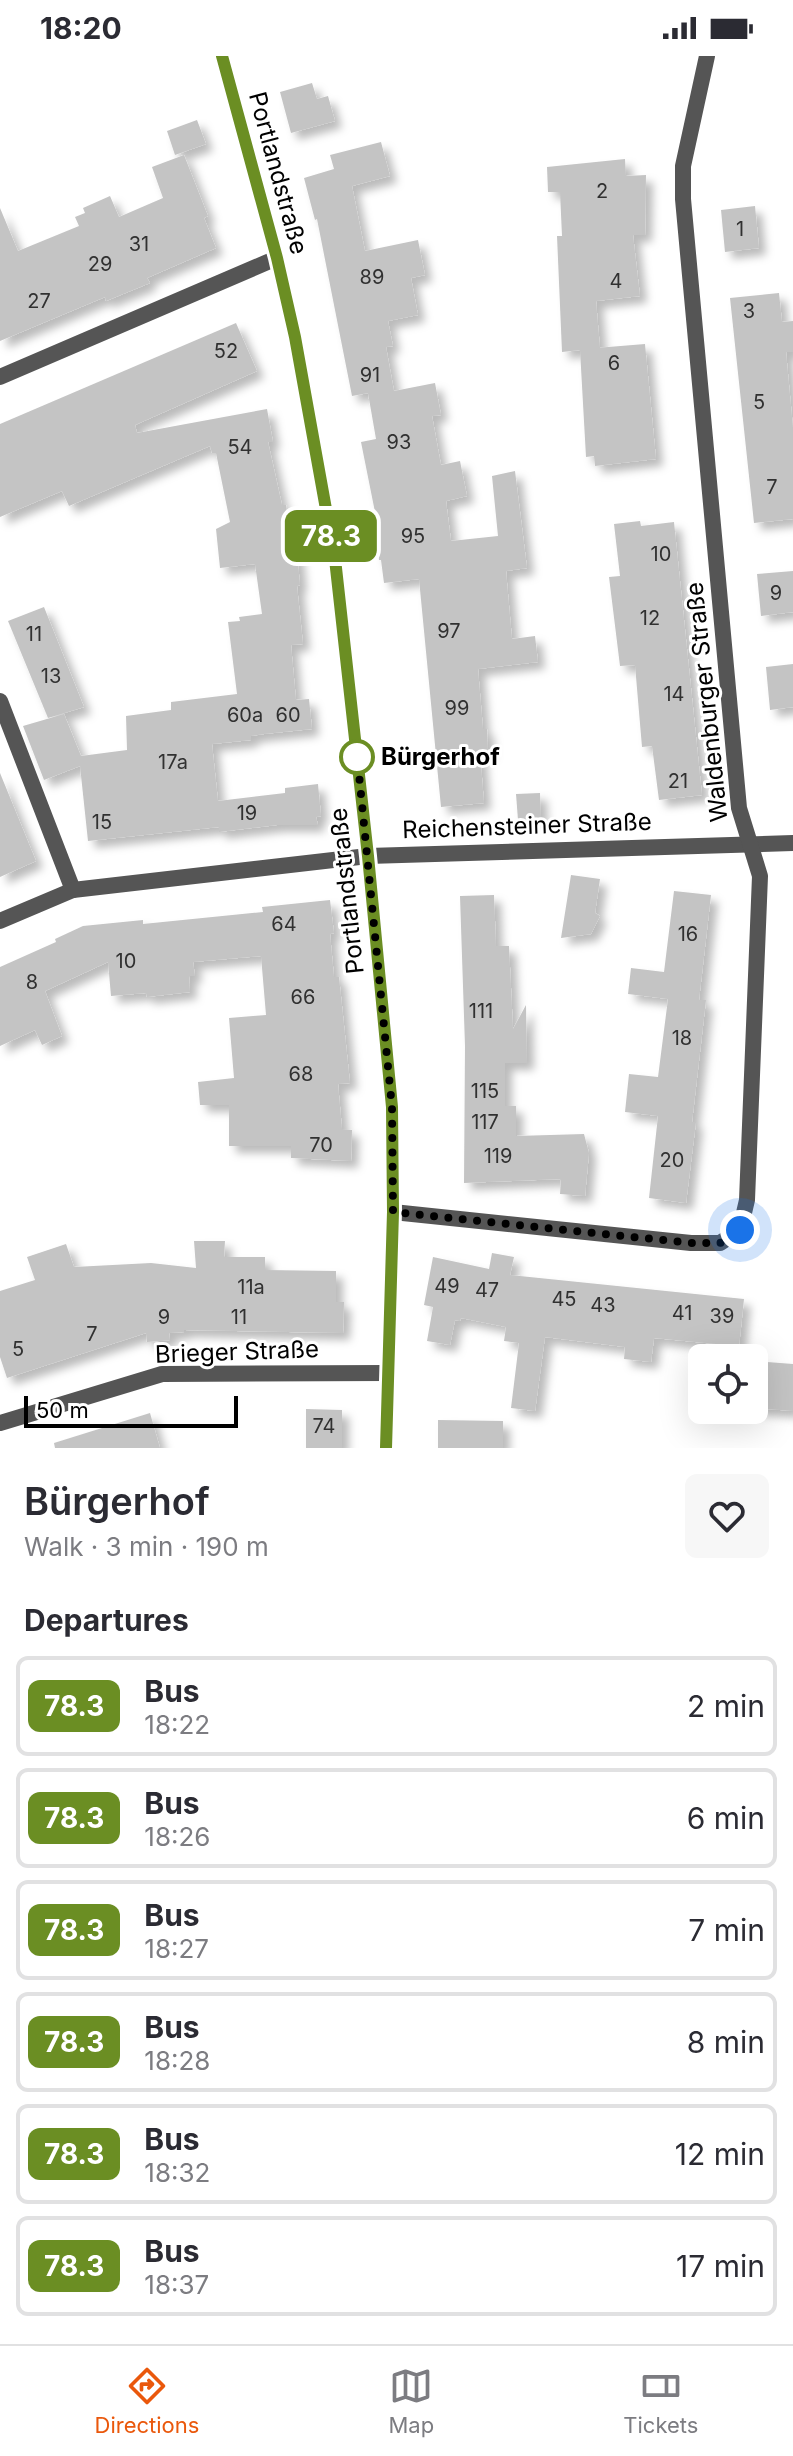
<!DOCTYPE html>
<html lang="en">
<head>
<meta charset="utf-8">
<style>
	body { margin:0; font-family:Inter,sans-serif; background:#f7f7f7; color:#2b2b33; height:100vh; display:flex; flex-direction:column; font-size:30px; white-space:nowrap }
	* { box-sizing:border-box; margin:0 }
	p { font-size:26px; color:#7c7c81 }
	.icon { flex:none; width:44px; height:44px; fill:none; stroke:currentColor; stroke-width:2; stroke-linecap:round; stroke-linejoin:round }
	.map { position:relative; height:1392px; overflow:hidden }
	.sheet { display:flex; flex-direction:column; background:#fff; flex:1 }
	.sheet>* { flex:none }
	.badge { padding:0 16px; border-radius:12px; font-size:28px; line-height:52px }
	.fabs { position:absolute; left:688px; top:1288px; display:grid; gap:16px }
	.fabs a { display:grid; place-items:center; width:80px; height:80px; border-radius:12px; background:#fff; box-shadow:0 8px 32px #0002; font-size:40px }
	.scale { position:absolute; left:24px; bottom:20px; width:214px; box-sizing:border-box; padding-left:8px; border:4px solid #000; border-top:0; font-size:22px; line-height:28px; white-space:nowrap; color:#000; -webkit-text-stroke:6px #fff; paint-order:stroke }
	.you { position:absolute; width:40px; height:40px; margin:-20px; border:6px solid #fff; border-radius:50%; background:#1a73e8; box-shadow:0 0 0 12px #1a73e833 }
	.map>.badge { position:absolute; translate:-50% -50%; box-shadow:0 0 0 4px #fff }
	h2 { padding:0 24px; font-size:30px; line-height:72px }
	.round { display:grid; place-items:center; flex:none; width:84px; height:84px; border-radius:12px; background:#f7f7f7 }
	.summary { display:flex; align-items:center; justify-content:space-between; height:136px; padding:0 24px }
	h1 { font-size:38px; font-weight:600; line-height:60px }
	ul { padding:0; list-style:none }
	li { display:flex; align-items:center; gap:24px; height:100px; margin:0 16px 12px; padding:0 8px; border:4px solid #e1e1e2; border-radius:12px }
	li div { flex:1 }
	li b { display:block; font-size:30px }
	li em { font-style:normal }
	li .badge { min-width:88px; font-weight:700; text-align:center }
	.status { display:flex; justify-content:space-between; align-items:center; height:56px; padding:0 40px; background:#fff; direction:ltr }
	.status svg { height:22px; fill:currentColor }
	.tabs { display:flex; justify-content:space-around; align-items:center; height:112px; border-top:2px solid #e1e1e2; background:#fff; font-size:22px; color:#7c7c81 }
	.tabs a { display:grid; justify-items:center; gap:4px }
	.tabs .current { color:#ea580c }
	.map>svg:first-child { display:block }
	.building { fill:#c4c4c4; filter:url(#shadow) }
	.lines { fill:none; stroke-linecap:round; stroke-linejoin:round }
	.street { stroke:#555; stroke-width:16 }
	.line-casing { stroke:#fff; stroke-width:18 }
	.line { stroke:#6b8e23; stroke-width:12 }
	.walk { stroke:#000; stroke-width:8; stroke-dasharray:0 14.4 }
	.stop-dot { fill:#fff; stroke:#6b8e23; stroke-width:4 }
	.labels { text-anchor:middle; stroke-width:6; stroke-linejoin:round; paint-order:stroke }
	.number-label { font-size:20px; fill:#313131 }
	.street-label { font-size:24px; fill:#000; stroke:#fff }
	.stop-label { font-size:24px; font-weight:bold; fill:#000; stroke:#fff; text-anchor:start }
</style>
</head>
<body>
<div class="status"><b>18:20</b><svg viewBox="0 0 49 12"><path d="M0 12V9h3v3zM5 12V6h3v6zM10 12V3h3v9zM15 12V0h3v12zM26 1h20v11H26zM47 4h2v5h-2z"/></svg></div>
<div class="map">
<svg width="793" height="1392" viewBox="0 0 793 1392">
	<defs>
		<filter id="shadow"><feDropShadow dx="7" dy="7" stdDeviation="4" flood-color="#0004"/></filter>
	</defs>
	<rect width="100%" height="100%" fill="#fff"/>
	<g class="building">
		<polygon points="312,27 317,43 328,40 335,65 291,77 280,36"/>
		<polygon points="197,64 206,88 175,99 167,75"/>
		<polygon points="381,86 390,120 352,130 365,195 418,184 425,219 411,222 418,259 388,265 393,290 386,291 394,335 435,327 441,359 432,360 441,409 460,405 467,440 446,445 451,485 498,480 492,420 515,415 527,512 506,515 512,583 535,580 538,606 478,613 483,673 487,673 488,696 480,696 484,747 441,751 419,523 384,527 381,504 379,504 374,466 377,466 361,386 376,383 368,337 352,340 317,163 315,164 304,122 334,113 330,99"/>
		<polygon points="184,99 208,160 204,162 216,192 147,222 150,227 106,245 105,241 0,285 0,152 18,195 79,170 75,161 85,157 83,152 110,140 119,161 163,142 152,111"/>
		<polygon points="625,103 626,120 646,119 645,179 633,179 640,240 596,245 600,292 596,292 645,288 656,403 595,410 594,400 586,401 580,294 562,296 557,180 562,180 560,136 548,136 547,111"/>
		<polygon points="755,150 759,192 725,196 721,154"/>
		<polygon points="779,237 782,266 793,265 793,296 786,296 793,372 793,463 754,467 730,242"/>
		<polygon points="236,267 257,315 135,369 137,377 267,353 273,386 268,386 282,449 286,449 293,496 297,496 300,529 297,530 303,588 291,589 296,644 309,643 312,673 264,678 251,680 251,684 212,688 218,745 285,737 285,732 318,728 321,760 316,761 318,769 277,769 219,776 219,771 88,785 80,710 44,724 23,670 64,658 81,700 127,694 126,660 171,654 171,646 237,638 228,566 240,565 239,561 262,558 255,508 220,512 216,473 230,466 216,397 212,397 210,390 69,450 62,435 0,461 0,368"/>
		<polygon points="640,465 641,470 674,466 702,739 659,744 652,690 642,691 635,609 620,610 609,521 620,520 614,468"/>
		<polygon points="793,515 793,556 761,560 757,518"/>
		<polygon points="44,551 84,651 48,662 8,565"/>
		<polygon points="793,608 793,651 770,654 766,611"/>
		<polygon points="0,717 36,805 0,821"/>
		<polygon points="540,737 541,762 518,764 516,738"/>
		<polygon points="571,819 600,823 595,857 600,860 591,878 561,882"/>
		<polygon points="674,835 711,839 699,944 706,944 692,1066 696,1066 686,1147 649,1142 658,1060 625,1056 629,1018 658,1021 668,943 628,938 631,912 664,916"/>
		<polygon points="494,839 496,890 509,890 513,973 526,949 527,1007 505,1007 505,1050 516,1050 516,1080 584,1078 589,1097 585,1140 560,1138 561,1123 464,1127 465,990 460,840"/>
		<polygon points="330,844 334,877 330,878 334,921 339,921 350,1027 338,1028 342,1073 352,1074 351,1105 291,1102 291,1090 229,1090 229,1049 200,1049 198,1026 234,1022 229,962 266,959 261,900 193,906 195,920 189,920 190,936 147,941 146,937 111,940 108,906 45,935 62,980 42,989 35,974 0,990 0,911 56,886 55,883 83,870 143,864 143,868 263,856 262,851"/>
		<polygon points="194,1185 225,1185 224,1201 265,1201 265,1214 336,1215 336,1246 344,1246 343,1277 184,1274 184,1276 169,1277 170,1284 147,1286 146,1277 7,1322 0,1301 0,1235 35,1224 27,1201 66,1188 74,1211 151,1207 196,1212"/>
		<polygon points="492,1197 514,1201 510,1219 744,1243 738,1300 715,1298 716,1288 654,1282 651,1306 624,1303 625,1291 545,1281 535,1355 511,1352 519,1287 504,1285 506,1271 461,1262 460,1265 455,1264 450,1289 427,1285 433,1251 424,1249 433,1201 489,1213"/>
		<polygon points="754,1305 793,1308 793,1355 754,1352"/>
		<polygon points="306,1353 342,1354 342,1392 306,1392"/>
		<polygon points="150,1357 160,1392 55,1392 54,1387"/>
		<polygon points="438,1364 503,1365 503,1392 438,1392"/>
	</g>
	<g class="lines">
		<g class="street">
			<polyline points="222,0 277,202 295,281 335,503 368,800 392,1051 393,1156 386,1392"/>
			<polyline points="0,321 277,202"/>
			<polyline points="0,645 73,834"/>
			<polyline points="0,865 73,834 368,800 793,787"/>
			<polyline points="393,1156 691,1187 720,1187 740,1174 747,1144 760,820 739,752 683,143 683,110 707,0"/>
			<polyline points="0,1367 162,1318 387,1317"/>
		</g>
	</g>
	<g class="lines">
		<g class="line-casing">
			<polyline id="line" points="222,0 277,202 295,281 335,503 368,800 392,1051 393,1156 386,1392"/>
		</g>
		<use href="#line" class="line"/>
		<polyline class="walk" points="357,701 357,698 392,1051 393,1156 691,1187 720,1187 740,1174"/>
	</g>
	<circle class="stop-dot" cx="357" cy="701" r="16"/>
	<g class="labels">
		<g class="number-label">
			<text x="602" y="142">2</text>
			<text x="740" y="180">1</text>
			<text x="139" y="195">31</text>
			<text x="100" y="215">29</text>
			<text x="372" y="228">89</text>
			<text x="616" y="232">4</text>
			<text x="39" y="252">27</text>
			<text x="749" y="262">3</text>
			<text x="226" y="302">52</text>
			<text x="614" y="314">6</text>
			<text x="370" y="326">91</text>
			<text x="759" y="353">5</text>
			<text x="399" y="393">93</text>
			<text x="240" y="398">54</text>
			<text x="772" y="438">7</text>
			<text x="413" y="487">95</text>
			<text x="661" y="505">10</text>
			<text x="776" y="544">9</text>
			<text x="650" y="569">12</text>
			<text x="449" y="582">97</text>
			<text x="34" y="585">11</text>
			<text x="51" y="627">13</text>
			<text x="674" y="645">14</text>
			<text x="457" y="659">99</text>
			<text x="245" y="666">60a</text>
			<text x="288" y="666">60</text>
			<text x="173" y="713">17a</text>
			<text x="678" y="732">21</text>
			<text x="247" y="764">19</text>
			<text x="102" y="773">15</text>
			<text x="284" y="875">64</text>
			<text x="688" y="885">16</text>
			<text x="126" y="912">10</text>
			<text x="32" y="933">8</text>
			<text x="303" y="948">66</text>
			<text x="481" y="962">111</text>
			<text x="682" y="989">18</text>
			<text x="301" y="1025">68</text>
			<text x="485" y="1042">115</text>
			<text x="485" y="1073">117</text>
			<text x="321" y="1096">70</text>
			<text x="498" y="1107">119</text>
			<text x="672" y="1111">20</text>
			<text x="447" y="1237">49</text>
			<text x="251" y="1238">11a</text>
			<text x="487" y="1241">47</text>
			<text x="564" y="1250">45</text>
			<text x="603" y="1256">43</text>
			<text x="682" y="1264">41</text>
			<text x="722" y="1267">39</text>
			<text x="164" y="1268">9</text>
			<text x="239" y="1268">11</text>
			<text x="92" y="1285">7</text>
			<text x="18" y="1300">5</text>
			<text x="324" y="1377">74</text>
		</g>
		<g class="street-label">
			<text transform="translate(278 117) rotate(75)" y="8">Portlandstraße</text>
			<text transform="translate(707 646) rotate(-96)" y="8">Waldenburger Straße</text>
			<text transform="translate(527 770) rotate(-2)" y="8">Reichensteiner Straße</text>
			<text transform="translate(347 835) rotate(-96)" y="8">Portlandstraße</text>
			<text transform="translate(237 1296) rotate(-2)" y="8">Brieger Straße</text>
		</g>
		<g class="stop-label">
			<text x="381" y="709">Bürgerhof</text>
		</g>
	</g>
</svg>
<div class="fabs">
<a><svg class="icon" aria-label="locate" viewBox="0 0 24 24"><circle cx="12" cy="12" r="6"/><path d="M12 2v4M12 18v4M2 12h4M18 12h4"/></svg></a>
</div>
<div class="scale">50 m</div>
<div class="you" style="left:740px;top:1174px"></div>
<b class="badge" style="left:331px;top:480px;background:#6b8e23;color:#fff">78.3</b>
</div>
<section class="sheet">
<div class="summary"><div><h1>Bürgerhof</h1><p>Walk · 3 min · 190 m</p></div><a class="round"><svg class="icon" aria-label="heart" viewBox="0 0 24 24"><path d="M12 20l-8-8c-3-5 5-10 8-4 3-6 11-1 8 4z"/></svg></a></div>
<h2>Departures</h2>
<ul>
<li><span class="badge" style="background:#6b8e23;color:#fff">78.3</span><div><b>Bus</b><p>18:22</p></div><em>2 min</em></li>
<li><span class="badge" style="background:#6b8e23;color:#fff">78.3</span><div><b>Bus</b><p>18:26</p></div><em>6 min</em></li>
<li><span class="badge" style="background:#6b8e23;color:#fff">78.3</span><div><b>Bus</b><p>18:27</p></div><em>7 min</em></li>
<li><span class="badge" style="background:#6b8e23;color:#fff">78.3</span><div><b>Bus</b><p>18:28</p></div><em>8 min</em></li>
<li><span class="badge" style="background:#6b8e23;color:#fff">78.3</span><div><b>Bus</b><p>18:32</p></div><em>12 min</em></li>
<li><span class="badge" style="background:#6b8e23;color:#fff">78.3</span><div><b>Bus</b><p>18:37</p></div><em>17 min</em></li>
</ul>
</section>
<nav class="tabs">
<a class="current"><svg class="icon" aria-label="directions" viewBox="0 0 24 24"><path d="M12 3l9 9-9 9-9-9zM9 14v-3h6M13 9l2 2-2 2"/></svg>Directions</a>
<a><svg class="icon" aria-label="map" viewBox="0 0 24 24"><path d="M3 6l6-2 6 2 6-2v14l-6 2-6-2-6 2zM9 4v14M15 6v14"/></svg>Map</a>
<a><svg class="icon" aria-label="tickets" viewBox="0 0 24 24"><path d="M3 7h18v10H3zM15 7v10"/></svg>Tickets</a>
</nav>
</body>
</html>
